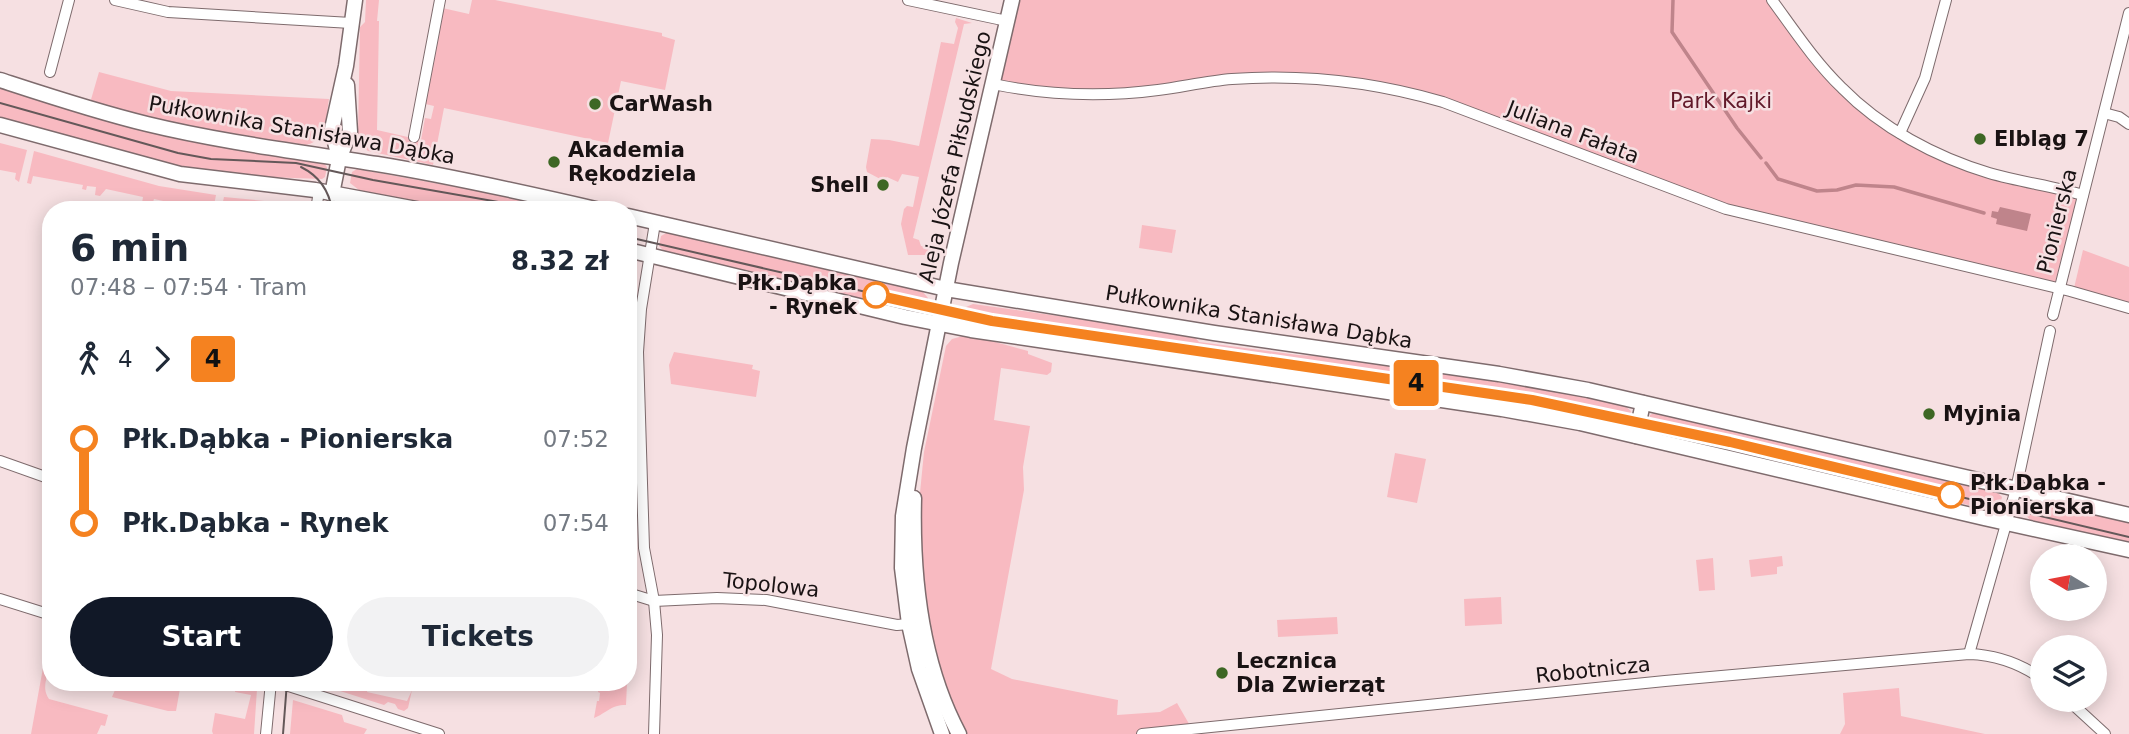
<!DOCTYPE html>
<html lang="en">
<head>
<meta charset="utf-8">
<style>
	body { margin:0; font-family:"DejaVu Sans",sans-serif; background:#f2f2f3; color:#1f2937; height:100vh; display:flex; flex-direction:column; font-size:26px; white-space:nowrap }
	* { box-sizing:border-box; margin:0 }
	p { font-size:23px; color:#747a83 }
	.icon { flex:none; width:38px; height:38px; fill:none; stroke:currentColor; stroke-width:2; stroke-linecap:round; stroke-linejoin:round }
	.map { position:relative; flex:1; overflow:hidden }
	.details { position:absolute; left:42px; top:201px; width:595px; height:490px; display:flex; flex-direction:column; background:#fff; border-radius:28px; box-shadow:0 4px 18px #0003 }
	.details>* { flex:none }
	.badge { padding:0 14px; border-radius:5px; font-size:24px; line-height:46px }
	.needle { width:46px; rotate:280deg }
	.fabs { position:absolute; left:2030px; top:544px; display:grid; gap:14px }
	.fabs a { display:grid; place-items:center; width:77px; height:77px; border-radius:50%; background:#fff; box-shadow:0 4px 18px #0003; font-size:35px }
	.map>.badge { position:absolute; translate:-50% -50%; box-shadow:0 0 0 4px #fff }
	.legs { display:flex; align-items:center; gap:10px; height:77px; padding:0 28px; font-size:23px }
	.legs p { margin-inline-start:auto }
	.headline { display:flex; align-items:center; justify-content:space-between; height:119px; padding:0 28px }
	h1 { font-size:38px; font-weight:600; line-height:52px }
	.action { display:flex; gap:14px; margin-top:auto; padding:14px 28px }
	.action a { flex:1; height:80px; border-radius:42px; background:#111827; color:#fff; font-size:28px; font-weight:600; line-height:80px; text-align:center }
	.action a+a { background:#f2f2f3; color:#1f2937 }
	ul { padding:0 28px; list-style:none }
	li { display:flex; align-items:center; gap:24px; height:84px; font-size:26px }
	li i { display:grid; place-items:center; width:10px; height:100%; margin:0 9px; background:currentColor }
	li i::after { content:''; width:18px; height:18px; margin:-9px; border:5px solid; border-radius:50%; background:#fff }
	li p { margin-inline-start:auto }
	li:first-child i { background:linear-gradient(#0000 50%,currentColor 0) }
	li:last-child i { background:linear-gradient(currentColor 50%,#0000 0) }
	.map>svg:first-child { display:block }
	.green { fill:#f8bac1 }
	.water { fill:#bf848b }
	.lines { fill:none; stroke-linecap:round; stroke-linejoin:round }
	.stream { stroke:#bf848b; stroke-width:3.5 }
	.street-casing { stroke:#7e6b6d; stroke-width:12 }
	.secondary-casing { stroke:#7e6b6d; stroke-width:17 }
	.street { stroke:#fff; stroke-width:10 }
	.secondary { stroke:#fff; stroke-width:14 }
	.tram { stroke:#645859; stroke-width:2 }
	.line-1-casing { stroke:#fff; stroke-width:16 }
	.line-1 { stroke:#f58220; stroke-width:10 }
	.poi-dot { fill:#3d6724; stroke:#f6e0e2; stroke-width:2.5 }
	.stop-1-dot { fill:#fff; stroke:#f58220; stroke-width:3.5 }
	.labels { text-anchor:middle; stroke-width:5; stroke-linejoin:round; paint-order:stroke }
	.park-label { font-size:21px; fill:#611929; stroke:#f6e0e2 }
	.poi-label { font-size:21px; font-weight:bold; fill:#191213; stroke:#f6e0e2; text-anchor:start }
	.street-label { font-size:21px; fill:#191213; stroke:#f6e0e2 }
	.stop-label { font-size:21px; font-weight:bold; fill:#191213; stroke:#f6e0e2; text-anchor:end }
</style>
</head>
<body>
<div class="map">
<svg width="2129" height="734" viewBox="0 0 2129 734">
	<rect width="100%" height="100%" fill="#f6e0e2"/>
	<g class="green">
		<polygon points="366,0 379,0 377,21 379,21 377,130 421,140 425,118 431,119 434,106 421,103 438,7 469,14 472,0 495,0 662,33 662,36 675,40 665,90 621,81 608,143 444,108 433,165 368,151 362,146 358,134 360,27 365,22"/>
		<polygon points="1018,0 1772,0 1857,102 1951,159 2078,194 2054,287 1726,209 1412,93 1262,78 1127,92 999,86"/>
		<polygon points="956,18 972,23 964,24 913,238 919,240 921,246 930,248 932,245 938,244 934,255 908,255 901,224 904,209 907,206 913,207 919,177 902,174 898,182 887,177 884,181 867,172 866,167 871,139 889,140 919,146 941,42 954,44 958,28 955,22"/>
		<path d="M 99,72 L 171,91 L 329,99 C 326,116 327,141 306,145 L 189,128 L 90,103 Z"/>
		<path d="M 0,87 C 48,102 95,119 144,130 C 203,144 263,152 323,162 L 327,167 L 325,177 L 322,179 L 266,177 L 178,166 L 0,118 Z"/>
		<polygon points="0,143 27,150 19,182 15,179 16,173 0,170"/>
		<polygon points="34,151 159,186 216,195 213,210 205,210 154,199 152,205 142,203 143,197 106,189 100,196 95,195 96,187 87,186 86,190 82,189 83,185 33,176 31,184 27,183"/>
		<polygon points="357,169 511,197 572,210 467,210 374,195 359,190 350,183 352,172"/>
		<polygon points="224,197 306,205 308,210 221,210"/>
		<polygon points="1142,225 1176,230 1172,253 1139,248"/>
		<polygon points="668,232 922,291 928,298 925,309 918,313 666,253 659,246 661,236"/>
		<polygon points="2083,250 2129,267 2129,303 2074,288"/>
		<polygon points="973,304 1193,335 1199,342 1298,355 1336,357 1533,386 1624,405 1631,411 1628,422 1622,425 1518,405 968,323 964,318 966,307"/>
		<polygon points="963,336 988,340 1028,351 1028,354 1052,363 1051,372 1047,375 1001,368 994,420 1030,426 1023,467 1024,490 991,669 1012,679 1118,700 1117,715 1160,712 1177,703 1192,729 1142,734 968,734 960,728 941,679 922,595 918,513 924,452 946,346 952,339"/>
		<polygon points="674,352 753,365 752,369 760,371 756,397 671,384 669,365"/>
		<polygon points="1654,413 1659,413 1996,491 2002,497 1999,509 1994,511 1659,433 1653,431 1648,426 1650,415"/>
		<polygon points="1395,453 1426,459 1417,503 1387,497"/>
		<polygon points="2033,501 2129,522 2129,543 2030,520 2025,514 2028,503"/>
		<polygon points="1782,556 1783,566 1777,567 1777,574 1751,577 1749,560"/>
		<polygon points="1713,558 1715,590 1699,591 1696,560"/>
		<polygon points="1501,597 1502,624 1465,626 1464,599"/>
		<polygon points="1337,617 1338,634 1278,637 1277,620"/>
		<path d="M 50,629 C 51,638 52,650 51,659 C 50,673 40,686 49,699 L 108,715 L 105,726 L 101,725 L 97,734 L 31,734 Z"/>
		<polygon points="113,683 181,683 176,711 168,711 112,697 115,690"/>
		<polygon points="236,683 257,689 254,734 213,734 212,731 215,713 245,719 251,695 235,692"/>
		<polygon points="315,683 369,683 367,692 407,701 412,690 408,708 404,711 398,709 395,704 388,702 384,705"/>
		<path d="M 599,683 L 627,683 L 626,705 C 610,705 607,713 594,718 L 597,701 L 599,701 L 600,693 L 598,692 Z"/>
		<polygon points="1899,688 1901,716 1985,734 1840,734 1845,724 1843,693"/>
		<polygon points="293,700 342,715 344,722 367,729 364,734 290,734"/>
	</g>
	<polygon class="water" points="2000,207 2031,214 2027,231 1996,224 1997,219 1991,217 1992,211 1998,212"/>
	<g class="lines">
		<g class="stream">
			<polyline points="1673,0 1672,32 1737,128 1761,158"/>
			<polyline points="1766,163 1778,179 1817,191 1837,190 1856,185 1894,187 1984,213"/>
		</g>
		<g class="street-casing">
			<g id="street">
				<polyline points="115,0 168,12 351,23"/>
				<polyline points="908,0 1007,21"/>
				<path d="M 1772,0 C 1794,30 1815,62 1842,88 C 1881,128 1936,157 1989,173 C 2020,182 2052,186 2083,195"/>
				<polyline points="50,72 69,0"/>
				<path d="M 993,84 C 1046,95 1104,97 1158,90 C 1182,87 1207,81 1232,79 C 1302,74 1375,82 1443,102 L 1726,209 L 2070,291 L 2129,308"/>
				<polyline points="2104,113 2119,117 2129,124"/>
				<polyline points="1900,133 1925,78 1946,0"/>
				<polyline points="414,137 440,0"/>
				<polyline points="316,210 319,191"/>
				<polyline points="2053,315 2129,13"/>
				<polyline points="0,461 51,479"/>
				<polyline points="628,593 654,601 717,598 766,600 897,625 909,624"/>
				<polyline points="0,599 51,615"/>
				<polyline points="1969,654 2016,489 2050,331"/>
				<polyline points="276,682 439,734"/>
				<polyline points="2068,700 2105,734"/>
				<polyline points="266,734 271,682"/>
				<polyline points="654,734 657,635 654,601 644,548 638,352 641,309 655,223"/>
				<path d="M 1142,734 L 1665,681 L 1969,654 C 1996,655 2021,664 2042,679"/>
			</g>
		</g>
		<g class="secondary-casing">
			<g id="secondary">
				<path d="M 0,80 C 49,96 97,112 147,124 C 221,142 301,152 377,164 C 451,176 526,193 600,210"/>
				<polyline points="0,125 180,174 315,190 422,210"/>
				<polyline points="339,159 332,129 346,66 355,0"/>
				<polyline points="332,194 339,159 350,132 347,85"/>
				<polyline points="628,216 946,289 1214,333 1499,374 1588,390 2129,515"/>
				<polyline points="628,250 905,317 971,330 1502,409 1580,423 1984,518 2129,550"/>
				<polyline points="1636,436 1643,403"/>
				<path d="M 914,498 C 912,577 921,663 959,734"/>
				<polyline points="942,734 919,669 909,624 902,568 903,516 914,448 951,263 1012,0"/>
			</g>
		</g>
		<use href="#street" class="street"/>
		<use href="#secondary" class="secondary"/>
		<g class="tram">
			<polyline points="0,103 178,153 211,159 296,163 373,180 545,210"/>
			<path d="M 301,167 C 319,176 329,190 332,210"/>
			<polyline points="628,237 992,321 1532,399 1730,442 2129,537"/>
			<polyline points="283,734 287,682"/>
		</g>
	</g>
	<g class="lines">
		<g class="line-1-casing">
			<polyline id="line-1" points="876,295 992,321 1532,400 1730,442 1951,495"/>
		</g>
		<use href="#line-1" class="line-1"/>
	</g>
	<g class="poi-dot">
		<circle cx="595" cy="104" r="7"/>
		<circle cx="1980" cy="139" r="7"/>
		<circle cx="554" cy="162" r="7"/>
		<circle cx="883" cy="185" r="7"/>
		<circle cx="1929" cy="414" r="7"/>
		<circle cx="1222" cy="673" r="7"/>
	</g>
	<g class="stop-1-dot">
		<circle cx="876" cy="295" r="12"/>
		<circle cx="1951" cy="495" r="12"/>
	</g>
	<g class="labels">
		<g class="park-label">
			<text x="1721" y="108">Park Kajki</text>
		</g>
		<g class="poi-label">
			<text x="609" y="111">CarWash</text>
			<text x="1994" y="146">Elbląg 7</text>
			<text x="568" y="157">Akademia<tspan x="568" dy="24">Rękodziela</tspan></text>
			<text x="869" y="192" text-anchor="end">Shell</text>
			<text x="1943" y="421">Myjnia</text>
			<text x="1236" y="668">Lecznica<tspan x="1236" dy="24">Dla Zwierząt</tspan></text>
		</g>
		<g class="street-label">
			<text transform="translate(302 130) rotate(10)" y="7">Pułkownika Stanisława Dąbka</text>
			<text transform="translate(1573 132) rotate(21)" y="7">Juliana Fałata</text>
			<text transform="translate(955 157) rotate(-77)" y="7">Aleja Józefa Piłsudskiego</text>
			<text transform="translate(2057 221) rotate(-76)" y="7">Pionierska</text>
			<text transform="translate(1259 317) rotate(9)" y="7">Pułkownika Stanisława Dąbka</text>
			<text transform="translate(771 585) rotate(6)" y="7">Topolowa</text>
			<text transform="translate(1593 670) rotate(-6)" y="7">Robotnicza</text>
		</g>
		<g class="stop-label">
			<text x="857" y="290">Płk.Dąbka<tspan x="857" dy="24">- Rynek</tspan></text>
			<text x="1970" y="490" text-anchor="start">Płk.Dąbka -<tspan x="1970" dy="24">Pionierska</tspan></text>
		</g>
	</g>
</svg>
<div class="fabs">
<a><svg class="needle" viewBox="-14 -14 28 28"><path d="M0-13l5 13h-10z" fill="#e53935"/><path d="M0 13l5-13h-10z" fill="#747a83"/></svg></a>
<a><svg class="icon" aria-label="layers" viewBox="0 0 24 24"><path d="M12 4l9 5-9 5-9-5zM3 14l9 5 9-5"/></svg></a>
</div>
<b class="badge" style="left:1416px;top:383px;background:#f58220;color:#111">4</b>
<section class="details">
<div class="headline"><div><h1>6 min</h1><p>07:48 – 07:54 · Tram</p></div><b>8.32 zł</b></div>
<div class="legs"><svg class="icon" aria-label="walk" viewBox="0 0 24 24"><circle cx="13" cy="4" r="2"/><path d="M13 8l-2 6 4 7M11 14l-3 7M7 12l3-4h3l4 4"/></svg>4<svg class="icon" aria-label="forward" viewBox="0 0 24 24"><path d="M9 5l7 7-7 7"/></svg><b class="badge" style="background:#f58220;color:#111">4</b></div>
<ul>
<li><i style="color:#f58220"></i><b>Płk.Dąbka - Pionierska</b><p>07:52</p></li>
<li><i style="color:#f58220"></i><b>Płk.Dąbka - Rynek</b><p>07:54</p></li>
</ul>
<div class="action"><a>Start</a><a>Tickets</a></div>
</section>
</div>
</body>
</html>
